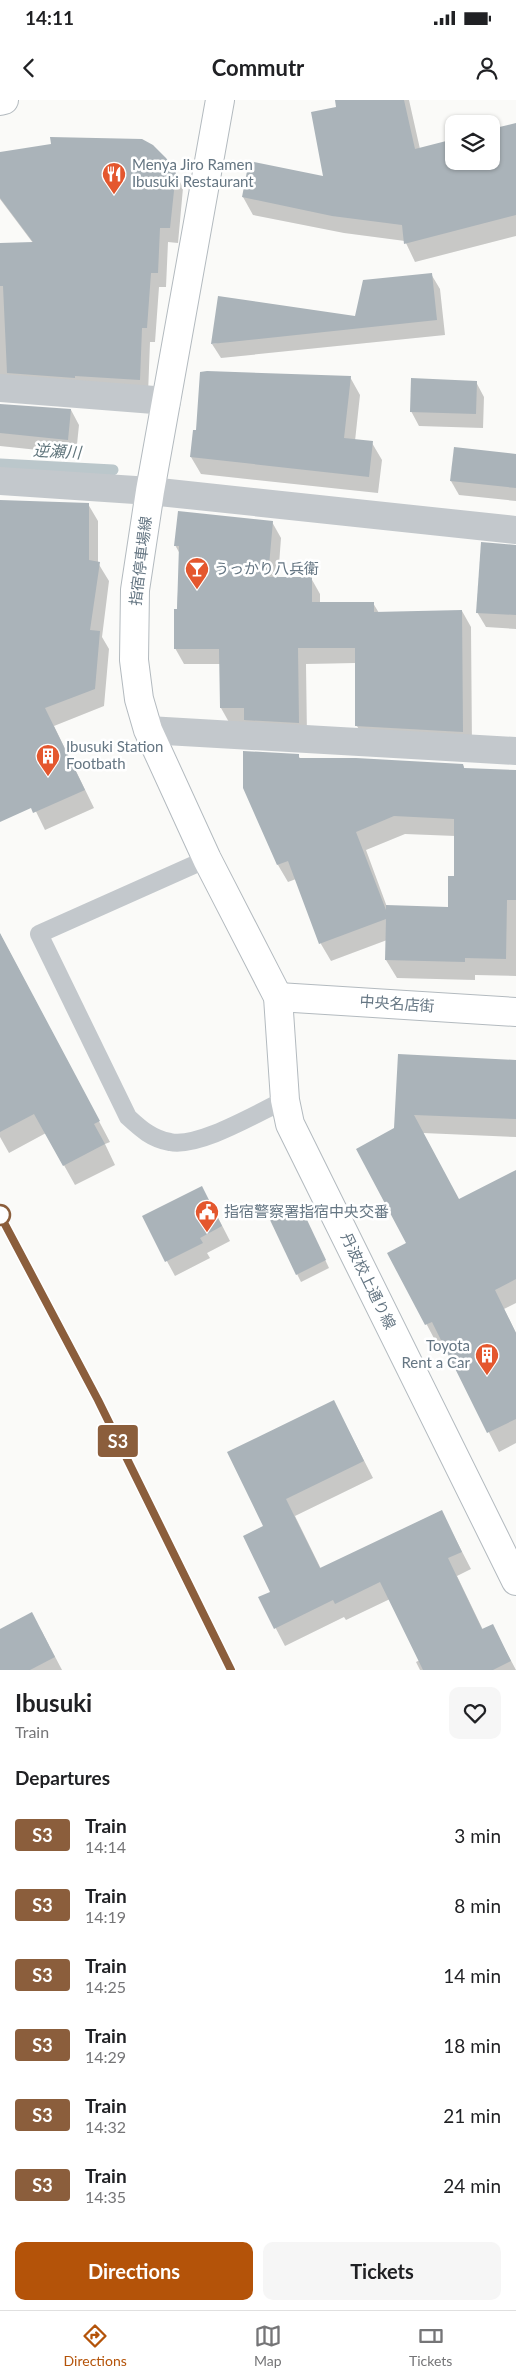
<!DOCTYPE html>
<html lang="en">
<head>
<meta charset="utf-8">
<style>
	body { margin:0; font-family:Lato,"Noto Sans JP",sans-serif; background:#f6f6f6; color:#202124; height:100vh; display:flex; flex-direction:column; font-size:19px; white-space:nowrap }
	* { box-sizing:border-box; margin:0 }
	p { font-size:16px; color:#757577 }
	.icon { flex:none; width:28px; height:28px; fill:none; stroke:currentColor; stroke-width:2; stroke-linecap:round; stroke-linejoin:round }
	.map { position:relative; height:1570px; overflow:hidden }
	.sheet { display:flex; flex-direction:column; background:#fff; flex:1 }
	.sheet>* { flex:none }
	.badge { padding:0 10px; border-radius:4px; font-size:18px; line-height:32px }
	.buttons { position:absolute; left:445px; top:15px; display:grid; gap:10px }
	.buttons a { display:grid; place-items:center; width:55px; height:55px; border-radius:10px; background:#fff; box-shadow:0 1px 4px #0004; font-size:25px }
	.map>.badge { position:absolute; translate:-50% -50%; box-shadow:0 0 0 2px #fff }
	h2 { padding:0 15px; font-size:19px; line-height:45px }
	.round { display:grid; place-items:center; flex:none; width:52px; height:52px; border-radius:10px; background:#f6f6f6 }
	.head { display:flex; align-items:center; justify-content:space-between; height:85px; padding:0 15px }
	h1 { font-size:24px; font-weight:700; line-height:38px }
	.primary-button { display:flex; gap:10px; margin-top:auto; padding:10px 15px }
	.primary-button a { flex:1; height:58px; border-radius:10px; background:#b45309; color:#fff; font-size:20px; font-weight:700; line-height:58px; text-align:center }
	.primary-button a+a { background:#f6f6f6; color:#202124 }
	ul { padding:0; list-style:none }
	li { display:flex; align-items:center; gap:15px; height:70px; padding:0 15px }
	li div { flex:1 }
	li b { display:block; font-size:19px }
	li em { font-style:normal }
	li .badge { min-width:55px; font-weight:700; text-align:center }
	.status { display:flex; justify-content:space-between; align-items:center; height:35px; padding:0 25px; background:#fff; direction:ltr }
	.status svg { height:14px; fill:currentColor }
	header { display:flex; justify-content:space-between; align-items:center; height:65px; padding:0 15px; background:#fff; font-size:22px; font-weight:700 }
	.menu { display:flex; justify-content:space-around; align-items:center; height:70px; border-top:1px solid #e0e0e0; background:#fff; font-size:14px; color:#757577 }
	.menu a { display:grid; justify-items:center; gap:2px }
	.menu .active { color:#b45309 }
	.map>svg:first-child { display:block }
	.shadow { fill:#0003; fill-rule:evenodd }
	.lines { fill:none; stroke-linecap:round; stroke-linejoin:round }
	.stream { stroke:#bbc7cb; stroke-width:11 }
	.building { fill:#aab3b9; fill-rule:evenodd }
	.secondary-casing { stroke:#b3babf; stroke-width:30 }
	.lane { stroke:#c3c8cc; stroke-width:18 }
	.street { stroke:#c3c8cc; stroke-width:28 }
	.secondary { stroke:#fff; stroke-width:28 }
	.rail-casing { stroke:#a2aab0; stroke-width:5.5 }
	.rail { stroke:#fff; stroke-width:4; stroke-dasharray:11; stroke-linecap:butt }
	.line-casing { stroke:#fff; stroke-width:11 }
	.line { stroke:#8b5e3c; stroke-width:8 }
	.stop-dot { fill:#fff; stroke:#8b5e3c; stroke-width:2.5 }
	.labels { text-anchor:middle; stroke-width:5; stroke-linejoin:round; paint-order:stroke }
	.poi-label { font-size:15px; fill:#657683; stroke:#fff; text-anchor:start }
	.street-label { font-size:15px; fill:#657683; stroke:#fff }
	.water-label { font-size:16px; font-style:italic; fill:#60757c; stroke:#fff }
</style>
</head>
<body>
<div class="status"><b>14:11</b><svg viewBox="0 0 49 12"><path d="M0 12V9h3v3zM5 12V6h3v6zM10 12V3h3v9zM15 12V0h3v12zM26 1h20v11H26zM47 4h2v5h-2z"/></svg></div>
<header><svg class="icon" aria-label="back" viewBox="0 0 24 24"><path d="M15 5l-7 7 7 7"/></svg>Commutr<svg class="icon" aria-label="person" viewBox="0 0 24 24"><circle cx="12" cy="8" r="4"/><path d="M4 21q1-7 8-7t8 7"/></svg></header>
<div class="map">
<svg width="516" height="1570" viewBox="0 0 516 1570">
	<rect width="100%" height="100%" fill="#fafaf8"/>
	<g class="shadow">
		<polygon points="336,0 409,0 420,49 454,61 491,61 516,24 516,136 415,162 405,141 344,133 253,115 243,97 324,78 338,8"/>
		<polygon points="0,53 175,72 183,88 178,143 168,142 166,187 159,187 155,242 150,242 148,294 0,290 0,144 33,143 0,99"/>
		<polygon points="431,174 440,189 445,235 221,258 212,244 355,217"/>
		<polygon points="350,277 360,295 355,341 372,343 382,360 378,393 201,374 191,357 197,332"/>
		<polygon points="476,282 484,297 483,328 419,326 411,311"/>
		<polygon points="0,305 71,310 79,325 76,354 0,346"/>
		<polygon points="516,356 516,401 459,395 451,381"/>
		<polygon points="0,402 88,404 98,421 98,463 109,481 102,537 109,549 104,606 54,626 94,708 45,730 4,646 0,647"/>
		<polygon points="272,422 281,438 278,478 311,478 320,494 320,503 373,503 379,513 462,511 471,527 472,648 366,642 357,626 356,563 306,564 307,638 230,624 221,608 221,564 184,564 175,548 180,454 175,445"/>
		<polygon points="516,446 516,529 486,527 477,512"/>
		<path d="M 298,655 L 301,660 L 463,665 L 465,670 L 516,672 L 516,876 L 475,875 L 475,880 L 397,878 L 386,860 L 387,840 L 331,861 L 321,844 L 296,779 L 288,782 L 278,765 ZM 405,734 L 456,736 L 456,777 L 449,808 L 387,807 L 366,750 Z"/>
		<polygon points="0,834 110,1042 105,1044 115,1065 75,1085 46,1033 9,1053 0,1037"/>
		<polygon points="399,956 516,961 516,1037 423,1033 459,1101 516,1073 516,1203 504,1209 516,1233 516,1343 499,1352 442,1241 437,1244 389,1153 408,1143 396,1029"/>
		<polygon points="210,1102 230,1141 207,1153 210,1158 175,1176 143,1117"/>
		<polygon points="304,1115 329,1168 301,1182 297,1174"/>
		<polygon points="334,1302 373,1378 295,1416 321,1469 441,1411 471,1469 457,1476 483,1530 492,1525 516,1570 420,1570 416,1562 420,1560 390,1499 346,1520 344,1517 285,1546 260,1498 272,1492 265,1426"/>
		<polygon points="0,1530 41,1530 62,1570 0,1570"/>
	</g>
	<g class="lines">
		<polyline class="stream" points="0,364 113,370"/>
	</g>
	<g class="building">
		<polygon points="335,0 404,0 415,49 454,39 454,61 491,61 491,29 516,23 516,115 404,144 402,125 332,116 242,97 249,61 323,76 311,12 336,7"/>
		<polygon points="50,37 142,39 153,45 166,58 176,72 170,128 160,128 158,173 151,173 147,228 142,228 140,280 75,276 75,278 7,273 3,186 0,186 0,143 33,142 0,98 0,52 51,44"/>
		<polygon points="432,173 437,220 211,244 218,196 355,216 363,180"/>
		<polygon points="207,271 351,276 344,338 373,341 369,377 190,357 193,330 196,330 200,272"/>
		<polygon points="411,278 477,281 476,314 410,312"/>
		<polygon points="0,304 71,309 68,340 0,333"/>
		<polygon points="454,347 516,354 516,388 450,381"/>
		<polygon points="0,400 89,403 89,460 100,462 90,530 100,531 95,589 45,608 85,690 33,713 31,708 0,722"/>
		<polygon points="178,411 273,421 268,477 312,477 312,502 374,502 374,512 462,510 463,632 355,626 355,548 298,548 299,623 244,620 244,608 220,608 219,549 174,549 174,509 177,509 179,446 174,446"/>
		<polygon points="481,442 516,445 516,515 476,513"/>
		<path d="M 243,651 L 299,654 L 299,658 L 356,658 L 463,664 L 464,668 L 516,670 L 516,800 L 507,800 L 506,859 L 465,858 L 465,862 L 385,860 L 386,819 L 319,844 L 288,761 L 277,765 L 243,688 ZM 394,716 L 454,719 L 454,776 L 448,776 L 448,807 L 386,805 L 386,810 L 356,732 Z"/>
		<polygon points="0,833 100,1021 94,1024 105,1044 63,1066 34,1014 0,1032"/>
		<polygon points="398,954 516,960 516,1019 414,1015 459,1099 516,1070 516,1179 495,1190 516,1233 516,1319 487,1333 432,1222 425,1225 387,1153 406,1143 356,1049 394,1028"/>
		<polygon points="202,1086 222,1126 200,1138 203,1143 165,1162 142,1116"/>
		<polygon points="300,1105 326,1160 296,1175 270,1120"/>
		<polygon points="334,1300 364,1361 286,1399 320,1468 442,1410 462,1452 448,1458 482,1529 493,1524 511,1561 493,1570 423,1570 380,1482 335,1504 333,1500 274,1529 258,1497 270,1492 243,1436 263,1426 227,1352"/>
		<polygon points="32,1512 55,1557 30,1570 0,1570 0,1529"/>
	</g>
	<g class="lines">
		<g class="secondary-casing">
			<g id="secondary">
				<polyline points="220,0 150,391 135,490 134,560 139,599 148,630 207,759 278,897 285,1000 290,1024 516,1481"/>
				<polyline points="0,1 4,0"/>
				<polyline points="278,897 516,912"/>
			</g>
		</g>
		<path class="lane" d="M 207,759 L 39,834 L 128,1017 C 141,1029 152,1039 170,1042 C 199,1048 257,1013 285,1000"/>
		<g class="street">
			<polyline points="0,288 167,301"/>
			<polyline points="0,381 150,391 516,430"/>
			<polyline points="148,630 516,651"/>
		</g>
		<use href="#secondary" class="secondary"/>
		<g class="rail-casing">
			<polyline id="rail" points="0,1115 97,1300 231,1570"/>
		</g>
		<use href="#rail" class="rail"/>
	</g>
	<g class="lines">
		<g class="line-casing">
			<polyline id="line" points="0,1115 98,1300 231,1570"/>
		</g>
		<use href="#line" class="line"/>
	</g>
	<defs>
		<g id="restaurant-pin" transform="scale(1.25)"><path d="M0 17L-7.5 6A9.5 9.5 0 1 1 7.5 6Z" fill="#e4572e" stroke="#fff"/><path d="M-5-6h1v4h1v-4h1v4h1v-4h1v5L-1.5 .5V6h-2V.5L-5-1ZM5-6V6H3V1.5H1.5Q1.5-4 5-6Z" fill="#fff"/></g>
		<g id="bar-pin" transform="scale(1.25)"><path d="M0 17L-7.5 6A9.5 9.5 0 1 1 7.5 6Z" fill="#e4572e" stroke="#fff"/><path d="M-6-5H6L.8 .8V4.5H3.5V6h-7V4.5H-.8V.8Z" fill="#fff"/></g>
		<g id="building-pin" transform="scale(1.25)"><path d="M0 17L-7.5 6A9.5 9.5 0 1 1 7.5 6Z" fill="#e4572e" stroke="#fff"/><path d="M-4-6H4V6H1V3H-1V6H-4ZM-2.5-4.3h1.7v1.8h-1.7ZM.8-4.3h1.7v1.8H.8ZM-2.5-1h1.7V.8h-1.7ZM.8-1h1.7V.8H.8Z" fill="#fff"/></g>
		<g id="civic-pin" transform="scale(1.25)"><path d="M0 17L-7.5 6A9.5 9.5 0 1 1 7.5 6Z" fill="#e4572e" stroke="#fff"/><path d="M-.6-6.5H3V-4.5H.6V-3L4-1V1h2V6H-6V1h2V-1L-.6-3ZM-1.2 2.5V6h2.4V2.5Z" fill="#fff"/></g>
	</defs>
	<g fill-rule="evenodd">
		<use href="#restaurant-pin" x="114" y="74"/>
		<use href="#bar-pin" x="197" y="469"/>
		<use href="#building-pin" x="48" y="656"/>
		<use href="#civic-pin" x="207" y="1112"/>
		<use href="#building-pin" x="487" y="1255"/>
	</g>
	<circle class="stop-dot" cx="0" cy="1115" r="10"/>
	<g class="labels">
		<g class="poi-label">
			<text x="132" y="70">Menya Jiro Ramen<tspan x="132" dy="17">Ibusuki Restaurant</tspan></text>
			<text x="214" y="474">うっかり八兵衛</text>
			<text x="66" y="652">Ibusuki Station<tspan x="66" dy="17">Footbath</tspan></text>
			<text x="224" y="1117">指宿警察署指宿中央交番</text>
			<text x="470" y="1251" text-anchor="end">Toyota<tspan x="470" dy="17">Rent a Car</tspan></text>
		</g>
		<g class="street-label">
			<text transform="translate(141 461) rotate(-83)" y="5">指宿停車場線</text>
			<text transform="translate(397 904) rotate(4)" y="5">中央名店街</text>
			<text transform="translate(368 1181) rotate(64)" y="5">丹波校上通り線</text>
		</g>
		<g class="water-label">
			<text transform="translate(57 351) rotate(3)" y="6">逆瀬川</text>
		</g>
	</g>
</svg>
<div class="buttons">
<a><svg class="icon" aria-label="layers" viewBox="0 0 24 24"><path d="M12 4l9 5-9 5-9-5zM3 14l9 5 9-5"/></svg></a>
</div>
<b class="badge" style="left:118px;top:1341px;background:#8b5e3c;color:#fff">S3</b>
</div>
<section class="sheet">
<div class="head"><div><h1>Ibusuki</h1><p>Train</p></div><a class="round"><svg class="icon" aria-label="heart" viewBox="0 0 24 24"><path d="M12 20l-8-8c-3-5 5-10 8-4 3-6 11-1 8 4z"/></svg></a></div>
<h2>Departures</h2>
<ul>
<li><span class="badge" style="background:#8b5e3c;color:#fff">S3</span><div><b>Train</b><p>14:14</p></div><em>3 min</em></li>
<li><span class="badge" style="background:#8b5e3c;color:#fff">S3</span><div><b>Train</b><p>14:19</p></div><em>8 min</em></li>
<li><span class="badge" style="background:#8b5e3c;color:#fff">S3</span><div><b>Train</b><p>14:25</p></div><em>14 min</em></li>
<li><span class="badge" style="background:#8b5e3c;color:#fff">S3</span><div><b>Train</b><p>14:29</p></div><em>18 min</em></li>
<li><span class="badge" style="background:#8b5e3c;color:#fff">S3</span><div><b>Train</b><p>14:32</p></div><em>21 min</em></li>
<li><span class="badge" style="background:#8b5e3c;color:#fff">S3</span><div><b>Train</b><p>14:35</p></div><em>24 min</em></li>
</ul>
<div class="primary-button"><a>Directions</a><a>Tickets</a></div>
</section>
<nav class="menu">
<a class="active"><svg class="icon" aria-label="directions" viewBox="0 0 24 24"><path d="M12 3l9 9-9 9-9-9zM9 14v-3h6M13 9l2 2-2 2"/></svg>Directions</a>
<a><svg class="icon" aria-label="map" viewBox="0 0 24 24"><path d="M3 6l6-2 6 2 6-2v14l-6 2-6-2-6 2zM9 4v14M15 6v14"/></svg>Map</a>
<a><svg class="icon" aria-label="tickets" viewBox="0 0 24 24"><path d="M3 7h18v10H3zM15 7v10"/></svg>Tickets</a>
</nav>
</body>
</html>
